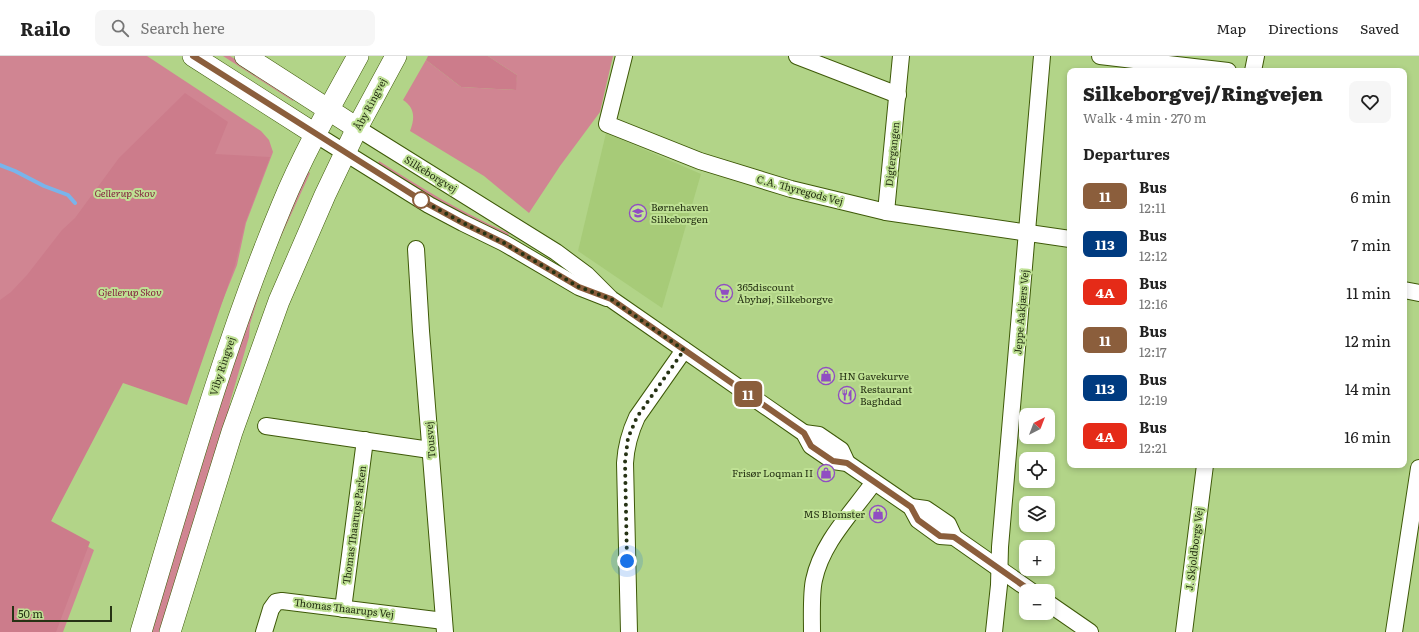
<!DOCTYPE html>
<html lang="en">
<head>
<meta charset="utf-8">
<style>
	body { margin:0; font-family:Literata,serif; background:#f6f6f6; color:#222; height:100vh; display:flex; flex-direction:column; font-size:15px; white-space:nowrap }
	* { box-sizing:border-box; margin:0 }
	p { font-size:13px; color:#767676 }
	.icon { flex:none; width:22px; height:22px; fill:none; stroke:currentColor; stroke-width:2; stroke-linecap:round; stroke-linejoin:round }
	.map { position:relative; flex:1; overflow:hidden }
	.sheet { position:absolute; left:1067px; top:12px; width:340px; height:400px; display:flex; flex-direction:column; background:#fff; border-radius:8px; box-shadow:0 2px 6px #0003 }
	.sheet>* { flex:none }
	.badge { padding:0 8px; border-radius:6px; font-size:14px; line-height:26px }
	.needle { width:26px; rotate:42deg }
	.controls { position:absolute; left:1019px; top:352px; display:grid; gap:8px }
	.controls a { display:grid; place-items:center; width:36px; height:36px; border-radius:8px; background:#fff; box-shadow:0 2px 6px #0003; font-size:20px }
	.scale { position:absolute; left:12px; bottom:10px; width:100px; box-sizing:border-box; padding-left:4px; border:2px solid #263214; border-top:0; font-size:11px; line-height:14px; white-space:nowrap; color:#263214; -webkit-text-stroke:3px #bfe194; paint-order:stroke }
	.you { position:absolute; width:20px; height:20px; margin:-10px; border:3px solid #fff; border-radius:50%; background:#1a73e8; box-shadow:0 0 0 6px #1a73e833 }
	.map>.badge { position:absolute; translate:-50% -50%; box-shadow:0 0 0 2px #fff }
	h2 { padding:0 16px; font-size:15px; line-height:36px }
	.round { display:grid; place-items:center; flex:none; width:42px; height:42px; border-radius:8px; background:#f6f6f6 }
	.head { display:flex; align-items:center; justify-content:space-between; height:68px; padding:0 16px }
	h1 { font-size:19px; font-weight:800; line-height:30px }
	ul { padding:0; list-style:none }
	li { display:flex; align-items:center; gap:12px; height:48px; padding:0 16px }
	li div { flex:1 }
	li b { display:block; font-size:15px }
	li em { font-style:normal }
	li .badge { min-width:44px; font-weight:700; text-align:center }
	header { display:flex; align-items:center; gap:24px; box-sizing:border-box; height:56px; padding:0 20px; background:#fff; border-bottom:1px solid #e0e0e0 }
	header strong { font-size:19px }
	nav { display:flex; gap:22px; margin-inline-start:auto; font-size:14px }
	.search { width:280px; height:36px; background:#f6f6f6; display:flex; align-items:center; gap:10px; box-sizing:border-box; padding:0 14px; border-radius:8px; color:#767676; font-size:15px }
	.map>svg:first-child { display:block }
	.built { fill:#a7cb78 }
	.green { fill:#d08592 }
	.forest { fill:#cc7c8b }
	.lines { fill:none; stroke-linecap:round; stroke-linejoin:round }
	.stream { stroke:#79b4eb; stroke-width:4 }
	.minor-casing { stroke:#3e5908; stroke-width:18 }
	.major-casing { stroke:#3e5908; stroke-width:22 }
	.minor { stroke:#fff; stroke-width:16 }
	.major { stroke:#fff; stroke-width:21 }
	.line-casing { stroke:#fff; stroke-width:9 }
	.line { stroke:#8b5e3c; stroke-width:6 }
	.walk { stroke:#263214; stroke-width:4; stroke-dasharray:0 7.2 }
	.stop-dot { fill:#fff; stroke:#8b5e3c; stroke-width:2 }
	.labels { text-anchor:middle; stroke-width:4; stroke-linejoin:round; paint-order:stroke }
	.street-label { font-size:10px; fill:#263214; stroke:#bfe194 }
	.park-label { font-size:10px; font-style:italic; fill:#83243f; stroke:#bfe194 }
	.poi-label { font-size:10px; fill:#263214; stroke:#bfe194; text-anchor:start }
</style>
</head>
<body>
<header>
<strong>Railo</strong>
<div class="search"><svg class="icon" aria-label="search" viewBox="0 0 24 24"><circle cx="10" cy="10" r="6"/><path d="M15 15l6 6"/></svg>Search here</div>
<nav><a>Map</a><a>Directions</a><a>Saved</a></nav>
</header>
<div class="map">
<svg width="1419" height="576" viewBox="0 0 1419 576">
	<rect width="100%" height="100%" fill="#b2d488"/>
	<polygon class="built" points="606,77 701,118 662,252 578,195"/>
	<g class="green">
		<polygon points="0,0 147,0 261,75 269,84 273,96 246,167 237,209 184,341 124,314 49,469 94,494 63,576 0,576"/>
		<polygon points="223,0 230,0 295,42 293,45"/>
		<path d="M 488,0 L 613,0 L 600,56 L 560,110 L 529,157 L 484,120 L 410,75 C 415,62 415,52 403,44 L 426,4 L 461,31 L 515,34 L 517,19 Z"/>
		<path d="M 379,105 C 421,132 463,157 508,177 L 509,179 L 507,180 C 462,159 420,134 378,108 Z"/>
		<polygon points="307,115 310,117 274,196 263,226 250,268 249,281 230,346 228,359 161,576 150,576 255,239"/>
	</g>
	<g class="forest">
		<polygon points="428,0 488,0 517,19 516,34 461,31 426,4"/>
		<polygon points="185,37 228,66 215,98 270,101 245,167 235,209 187,349 123,327 51,465 90,486 56,576 0,576 0,244 11,236 27,219 62,174 75,162 119,102"/>
	</g>
	<g class="lines">
		<polyline class="stream" points="0,109 15,115 44,130 68,139 75,147"/>
		<g class="minor-casing">
			<g id="minor">
				<polyline points="624,0 607,68 700,105 791,133 886,156 1070,183"/>
				<polyline points="797,0 898,39"/>
				<polyline points="1100,0 1228,15"/>
				<polyline points="1253,15 1256,0"/>
				<polyline points="357,72 556,196 587,219 611,243 804,377 811,390 833,405 847,407 911,451 918,464 940,480 954,481 1031,535"/>
				<polyline points="315,78 429,149 463,167 504,187 579,231 607,242"/>
				<polyline points="886,156 901,0"/>
				<polyline points="416,193 421,275 445,576"/>
				<polyline points="1404,234 1419,237"/>
				<polyline points="266,370 430,394"/>
				<polyline points="804,377 819,379 841,394 847,407"/>
				<polyline points="911,451 926,453 948,468 954,481"/>
				<polyline points="1048,547 1090,576"/>
				<polyline points="343,553 365,384"/>
				<polyline points="264,576 271,553 276,546 282,545 444,565"/>
				<path d="M 629,576 L 625,407 C 626,390 630,376 637,361 L 684,294"/>
				<path d="M 812,576 C 812,562 811,537 814,524 C 822,486 852,457 874,426"/>
				<polyline points="994,576 999,529 1000,491 1042,0"/>
				<polyline points="1184,576 1205,409"/>
				<polyline points="1394,576 1419,412"/>
			</g>
		</g>
		<g class="major-casing">
			<g id="major">
				<polyline points="193,0 315,78"/>
				<polyline points="245,0 357,72"/>
				<path d="M 141,576 C 184,432 224,288 282,149 C 303,98 331,49 358,0"/>
				<polyline points="170,576 232,376 279,245 325,139 357,72 396,0"/>
			</g>
		</g>
		<use href="#minor" class="minor"/>
		<use href="#major" class="major"/>
	</g>
	<g class="lines">
		<g class="line-casing">
			<polyline id="line" points="193,0 421,144 463,167 504,187 579,231 611,243 804,377 811,390 833,405 847,407 911,451 918,464 940,480 954,481 1031,535"/>
		</g>
		<use href="#line" class="line"/>
		<polyline class="walk" points="421,144 463,167 504,187 579,231 611,243 684,294 637,361 628,382 625,406 627,505"/>
	</g>
	<defs>
		<g id="school-ring" transform="scale(0.9)"><circle r="9.5" fill="#bfe194" stroke="#904dc2" stroke-width="1.5"/><path d="M0-5L7-2L0 1L-7-2ZM-4 1L0 2.5L4 1V4Q0 6-4 4Z" fill="#904dc2"/></g>
		<g id="supermarket-ring" transform="scale(0.9)"><circle r="9.5" fill="#bfe194" stroke="#904dc2" stroke-width="1.5"/><path d="M-6-5.5h2.5l.6 2H6L4.5 2H-2.5L-4.4-4H-6ZM-1.5 3.2a1.3 1.3 0 1 0 .1 0ZM3 3.2a1.3 1.3 0 1 0 .1 0Z" fill="#904dc2"/></g>
		<g id="shop-ring" transform="scale(0.9)"><circle r="9.5" fill="#bfe194" stroke="#904dc2" stroke-width="1.5"/><path d="M-5-2.5h2.3a2.7 3.5 0 0 1 5.4 0H5L5.5 6h-11ZM-1.5-2.5h3a1.5 2.3 0 0 0-3 0Z" fill="#904dc2"/></g>
		<g id="restaurant-ring" transform="scale(0.9)"><circle r="9.5" fill="#bfe194" stroke="#904dc2" stroke-width="1.5"/><path d="M-5-6h1v4h1v-4h1v4h1v-4h1v5L-1.5 .5V6h-2V.5L-5-1ZM5-6V6H3V1.5H1.5Q1.5-4 5-6Z" fill="#904dc2"/></g>
	</defs>
	<g fill-rule="evenodd">
		<use href="#school-ring" x="638" y="157"/>
		<use href="#supermarket-ring" x="724" y="237"/>
		<use href="#shop-ring" x="826" y="320"/>
		<use href="#restaurant-ring" x="847" y="339"/>
		<use href="#shop-ring" x="826" y="417"/>
		<use href="#shop-ring" x="878" y="458"/>
	</g>
	<circle class="stop-dot" cx="421" cy="144" r="8"/>
	<g class="labels">
		<g class="street-label">
			<text transform="translate(370 48) rotate(-62)" y="4">Åby Ringvej</text>
			<text transform="translate(892 98) rotate(-84)" y="4">Digtergangen</text>
			<text transform="translate(431 118) rotate(32)" y="4">Silkeborgvej</text>
			<text transform="translate(800 134) rotate(15)" y="4">C.A. Thyregods Vej</text>
			<text transform="translate(1021 256) rotate(-85)" y="4">Jeppe Aakjærs Vej</text>
			<text transform="translate(222 310) rotate(-72)" y="4">Viby Ringvej</text>
			<text transform="translate(430 384) rotate(-95)" y="4">Tousvej</text>
			<text transform="translate(354 469) rotate(-82)" y="4">Thomas Thaarups Parken</text>
			<text transform="translate(1194 493) rotate(-83)" y="4">J. Skjoldborgs Vej</text>
			<text transform="translate(344 552) rotate(7)" y="4">Thomas Thaarups Vej</text>
		</g>
		<g class="park-label">
			<text x="125" y="141">Gellerup Skov</text>
			<text x="130" y="240">Gjellerup Skov</text>
		</g>
		<g class="poi-label">
			<text x="651" y="155">Børnehaven<tspan x="651" dy="12">Silkeborgen</tspan></text>
			<text x="737" y="235">365discount<tspan x="737" dy="12">Åbyhøj, Silkeborgve</tspan></text>
			<text x="839" y="324">HN Gavekurve</text>
			<text x="860" y="337">Restaurant<tspan x="860" dy="12">Baghdad</tspan></text>
			<text x="813" y="421" text-anchor="end">Frisør Loqman II</text>
			<text x="865" y="462" text-anchor="end">MS Blomster</text>
		</g>
	</g>
</svg>
<div class="controls">
<a><svg class="needle" viewBox="-14 -14 28 28"><path d="M0-13l5 13h-10z" fill="#e53935"/><path d="M0 13l5-13h-10z" fill="#767676"/></svg></a>
<a><svg class="icon" aria-label="locate" viewBox="0 0 24 24"><circle cx="12" cy="12" r="6"/><path d="M12 2v4M12 18v4M2 12h4M18 12h4"/></svg></a>
<a><svg class="icon" aria-label="layers" viewBox="0 0 24 24"><path d="M12 4l9 5-9 5-9-5zM3 14l9 5 9-5"/></svg></a>
<a>+</a>
<a>−</a>
</div>
<div class="scale">50 m</div>
<div class="you" style="left:627px;top:505px"></div>
<b class="badge" style="left:748px;top:338px;background:#8b5e3c;color:#fff">11</b>
<section class="sheet">
<div class="head"><div><h1>Silkeborgvej/Ringvejen</h1><p>Walk · 4 min · 270 m</p></div><a class="round"><svg class="icon" aria-label="heart" viewBox="0 0 24 24"><path d="M12 20l-8-8c-3-5 5-10 8-4 3-6 11-1 8 4z"/></svg></a></div>
<h2>Departures</h2>
<ul>
<li><span class="badge" style="background:#8b5e3c;color:#fff">11</span><div><b>Bus</b><p>12:11</p></div><em>6 min</em></li>
<li><span class="badge" style="background:#003b80;color:#fff">113</span><div><b>Bus</b><p>12:12</p></div><em>7 min</em></li>
<li><span class="badge" style="background:#e52b18;color:#fff">4A</span><div><b>Bus</b><p>12:16</p></div><em>11 min</em></li>
<li><span class="badge" style="background:#8b5e3c;color:#fff">11</span><div><b>Bus</b><p>12:17</p></div><em>12 min</em></li>
<li><span class="badge" style="background:#003b80;color:#fff">113</span><div><b>Bus</b><p>12:19</p></div><em>14 min</em></li>
<li><span class="badge" style="background:#e52b18;color:#fff">4A</span><div><b>Bus</b><p>12:21</p></div><em>16 min</em></li>
</ul>
</section>
</div>
</body>
</html>
